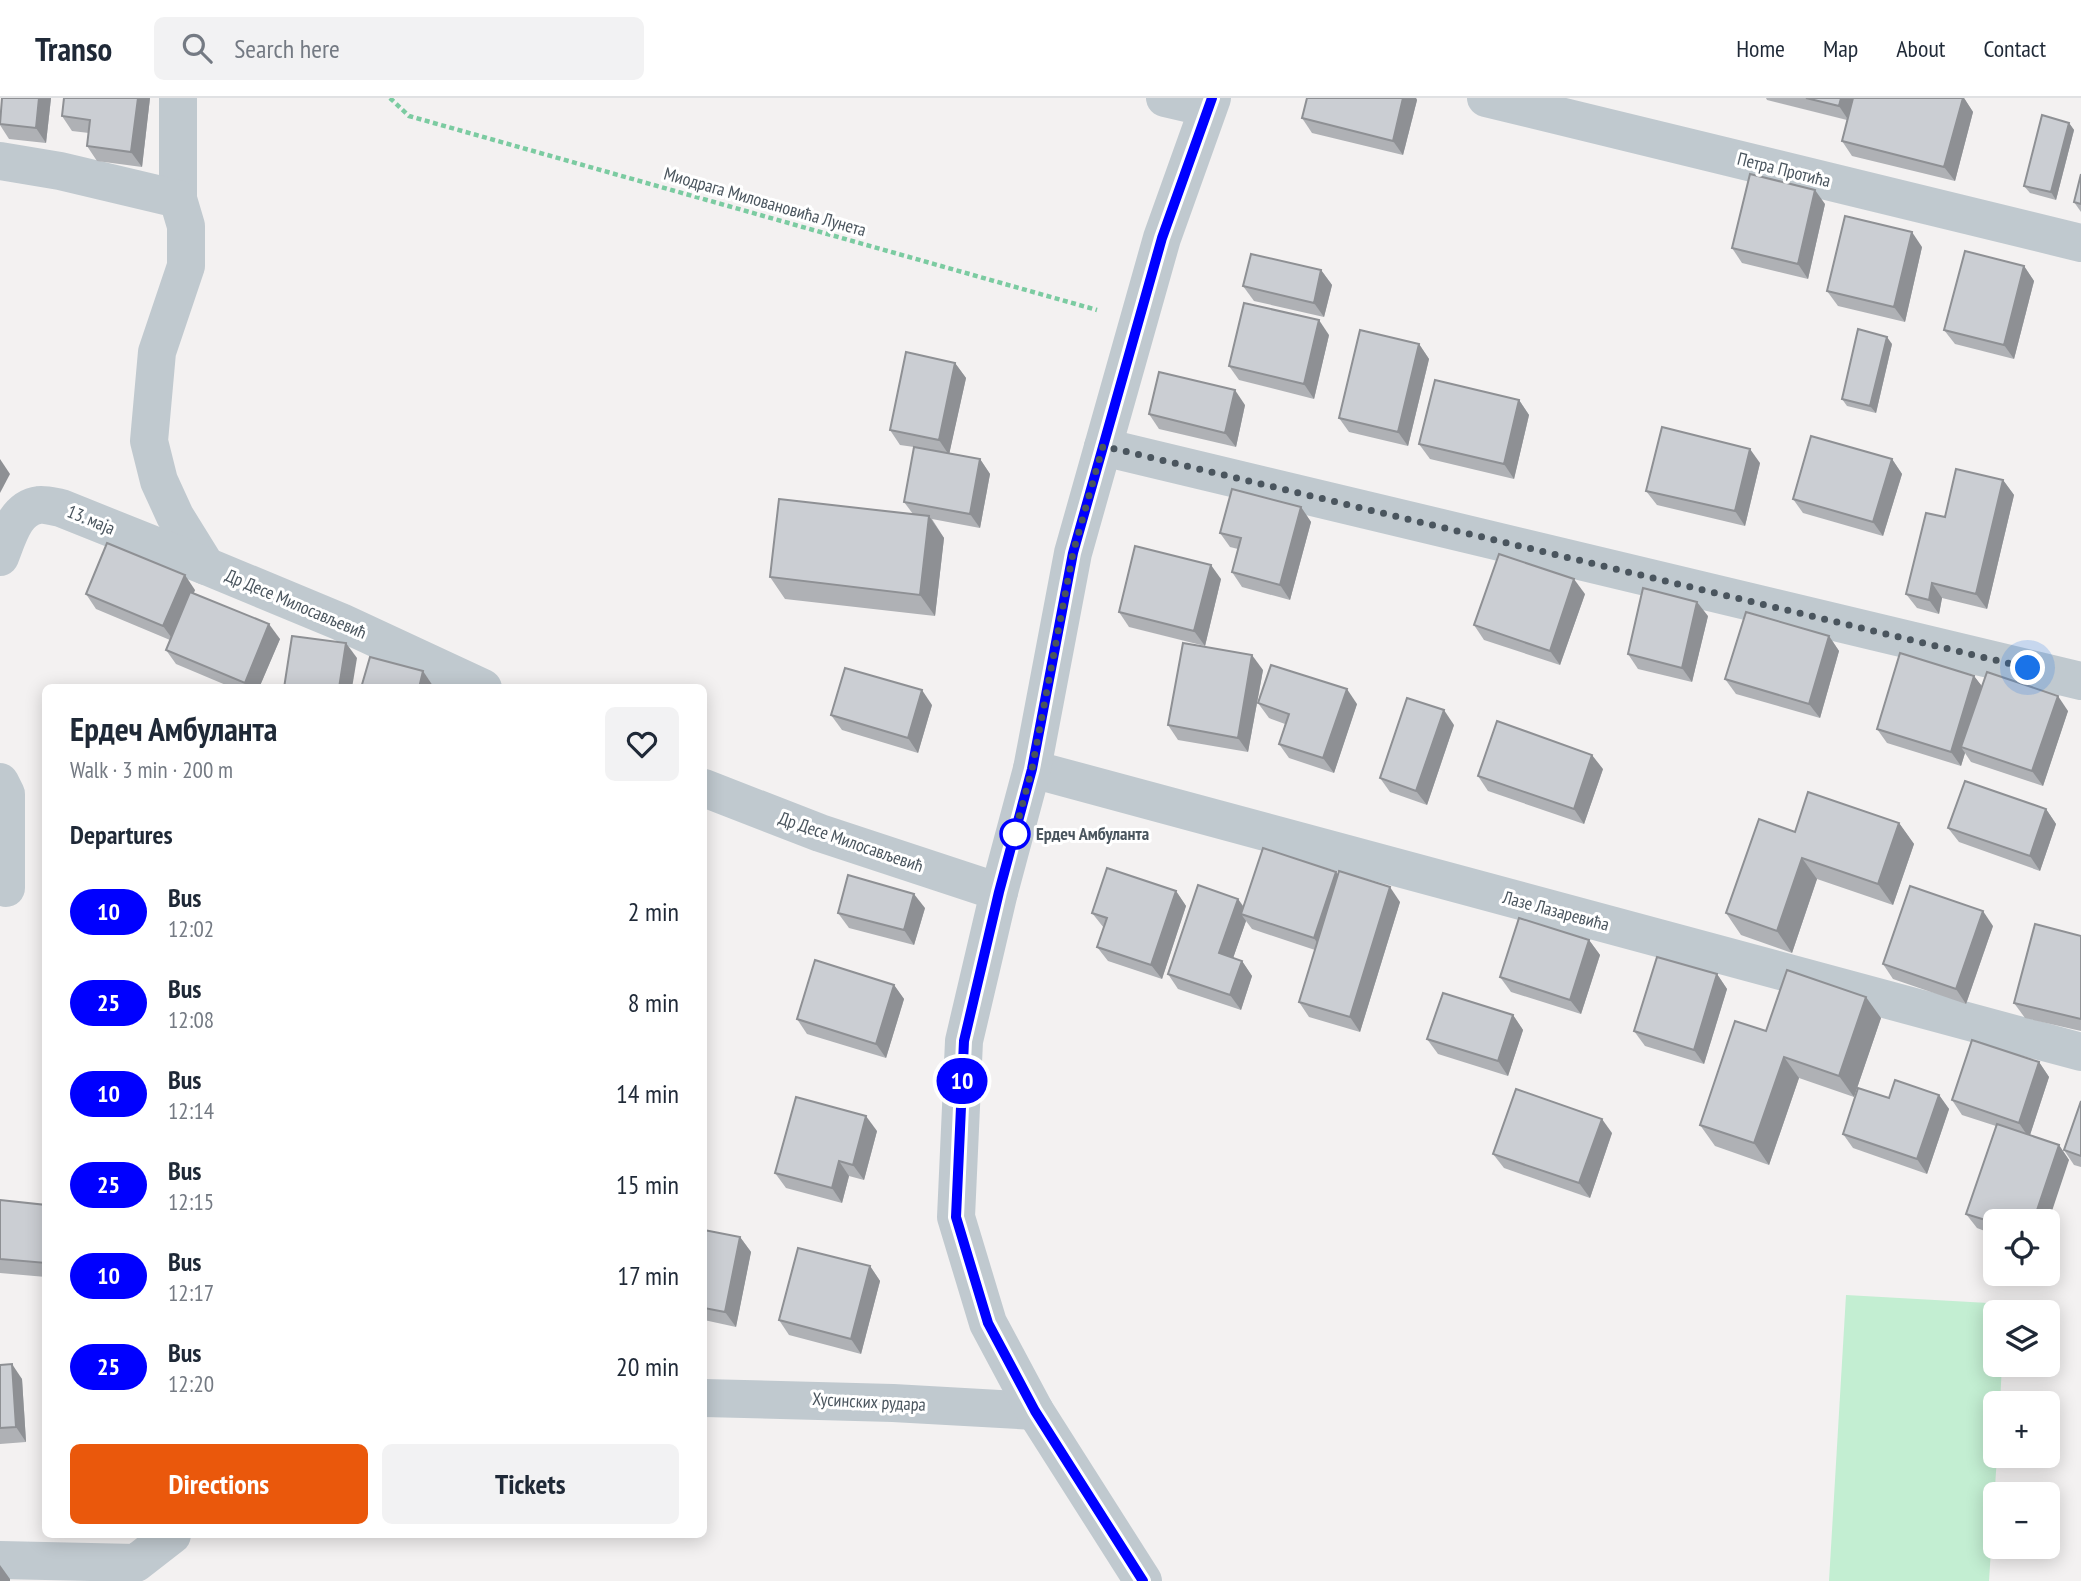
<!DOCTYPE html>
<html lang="en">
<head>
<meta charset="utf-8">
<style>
	body { margin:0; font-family:"PT Sans Narrow",sans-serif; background:#f2f2f3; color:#1f2937; height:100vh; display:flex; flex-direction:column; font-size:26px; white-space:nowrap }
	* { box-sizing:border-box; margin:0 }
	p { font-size:23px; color:#747a83 }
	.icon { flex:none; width:38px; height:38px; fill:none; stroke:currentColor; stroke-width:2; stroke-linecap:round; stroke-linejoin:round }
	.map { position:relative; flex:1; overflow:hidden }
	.panel { position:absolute; left:42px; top:586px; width:665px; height:854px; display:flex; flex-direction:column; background:#fff; border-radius:10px; box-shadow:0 4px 18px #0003 }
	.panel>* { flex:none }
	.badge { padding:0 14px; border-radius:23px; font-size:24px; line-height:46px }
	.buttons { position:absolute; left:1983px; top:1111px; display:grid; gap:14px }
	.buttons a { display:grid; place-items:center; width:77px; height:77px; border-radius:10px; background:#fff; box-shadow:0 4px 18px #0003; font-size:35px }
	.you { position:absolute; width:35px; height:35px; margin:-18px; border:5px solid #fff; border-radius:50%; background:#1a73e8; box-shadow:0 0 0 10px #1a73e833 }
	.map>.badge { position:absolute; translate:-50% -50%; box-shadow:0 0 0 4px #fff }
	h2 { padding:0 28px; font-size:26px; line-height:63px }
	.round { display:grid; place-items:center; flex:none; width:74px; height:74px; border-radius:10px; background:#f2f2f3 }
	.headline { display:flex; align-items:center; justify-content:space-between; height:119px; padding:0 28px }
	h1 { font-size:33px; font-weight:600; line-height:52px }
	.button { display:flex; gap:14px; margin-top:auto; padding:14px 28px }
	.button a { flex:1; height:80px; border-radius:10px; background:#ea580c; color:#fff; font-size:28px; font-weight:600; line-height:80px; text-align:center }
	.button a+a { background:#f2f2f3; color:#1f2937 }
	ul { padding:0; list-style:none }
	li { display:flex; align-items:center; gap:21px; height:91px; padding:0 28px }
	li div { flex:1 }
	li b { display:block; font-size:26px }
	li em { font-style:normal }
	li .badge { min-width:77px; font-weight:700; text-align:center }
	header { display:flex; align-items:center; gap:42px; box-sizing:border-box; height:98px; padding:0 35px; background:#fff; border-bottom:2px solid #e0e1e3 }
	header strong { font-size:33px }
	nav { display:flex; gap:38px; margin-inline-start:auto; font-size:24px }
	.search { width:490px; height:63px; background:#f2f2f3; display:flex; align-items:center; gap:18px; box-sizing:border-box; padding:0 24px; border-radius:10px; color:#747a83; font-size:26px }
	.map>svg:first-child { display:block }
	.pitch { fill:#c3eed2 }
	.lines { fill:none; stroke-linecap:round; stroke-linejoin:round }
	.path { stroke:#7bcba1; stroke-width:4.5; stroke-dasharray:5 3.5; stroke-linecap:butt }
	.minor { stroke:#c0c9cf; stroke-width:38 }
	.tertiary { stroke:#c0c9cf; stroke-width:38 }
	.wall { fill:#afb1b5 }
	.shaded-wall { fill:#8e9094 }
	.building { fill:#cbced3; stroke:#8e9094; stroke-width:2 }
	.line-casing { stroke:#fff; stroke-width:16 }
	.line { stroke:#00f; stroke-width:10 }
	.walk { stroke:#4a555e; stroke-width:7; stroke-dasharray:0 12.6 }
	.stop-dot { fill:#fff; stroke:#00f; stroke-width:3.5 }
	.labels { text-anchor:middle; stroke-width:6; stroke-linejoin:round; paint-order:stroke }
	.street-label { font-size:18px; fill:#4a555e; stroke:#fff }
	.stop-label { font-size:18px; font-weight:bold; fill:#4a555e; stroke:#fff; text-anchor:start }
</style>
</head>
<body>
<header>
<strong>Transo</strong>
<div class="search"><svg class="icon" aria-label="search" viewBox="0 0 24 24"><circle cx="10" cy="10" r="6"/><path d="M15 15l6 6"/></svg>Search here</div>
<nav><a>Home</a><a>Map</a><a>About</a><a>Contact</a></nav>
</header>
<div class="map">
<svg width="2081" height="1483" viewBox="0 0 2081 1483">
	<rect width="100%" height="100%" fill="#f3f1f1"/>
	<polygon class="pitch" points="1846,1197 2006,1206 2005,1214 1995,1214 1995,1267 2002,1267 2000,1305 1995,1306 1997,1358 1989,1483 1829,1483"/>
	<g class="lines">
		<polyline class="path" points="390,0 409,18 1097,212"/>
		<g class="minor">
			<polyline points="178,0 178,101"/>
			<polyline points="1165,0 1208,10"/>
			<polyline points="1486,0 2081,145"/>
			<polyline points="0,63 60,73 178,101 186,128 186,168 157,254 149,343 159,383 175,418 206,468 341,524 483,590"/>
			<polyline points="1103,349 2081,583"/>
			<path d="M 0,459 C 8,439 15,410 39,407 C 45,406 55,409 61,410 L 206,468"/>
			<polyline points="1032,671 2081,954"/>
			<polyline points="0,684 6,696 6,790"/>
			<polyline points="704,690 820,735 999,794"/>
			<polyline points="704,1300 893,1305 1035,1313"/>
			<polyline points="0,1462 136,1465 172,1437"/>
		</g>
		<polyline class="tertiary" points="1143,1483 1035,1313 988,1225 956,1119 964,943 999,794 1032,671 1073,455 1162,140 1212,0"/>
	</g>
	<g class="wall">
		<polygon points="51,0 46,45 9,41 0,27 0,18"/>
		<polygon points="150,0 142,69 97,63 87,48 89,35 72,33 62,18"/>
		<polygon points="1307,0 1416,0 1417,2 1403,57 1312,35 1302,20"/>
		<polygon points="1766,0 1964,0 1973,14 1955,83 1852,58 1842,43 1847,22 1767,2"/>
		<polygon points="2069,25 2074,32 2056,102 2030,95 2024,88"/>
		<polygon points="2081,76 2081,114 2074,104"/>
		<polygon points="1825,106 1808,181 1742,165 1732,150"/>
		<polygon points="1922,149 1905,224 1838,208 1827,193"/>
		<polygon points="2024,168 2034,183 2014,261 1955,246 1944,232"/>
		<polygon points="1321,172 1332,187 1324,219 1254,203 1243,188"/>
		<polygon points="1329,237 1314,301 1239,282 1229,268"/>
		<polygon points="1419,246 1429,261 1408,348 1349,334 1339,320"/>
		<polygon points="1892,246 1876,315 1847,308 1842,301"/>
		<polygon points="955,265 966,280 949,356 980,361 990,376 980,430 932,421 944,440 935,518 785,501 770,479 913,416 904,404 914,349 900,347 890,332"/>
		<polygon points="1519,302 1529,317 1514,381 1430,361 1419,346"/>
		<polygon points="1245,307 1236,349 1159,331 1149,316"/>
		<polygon points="1892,361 1902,376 1883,438 1803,415 1793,401"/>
		<polygon points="1760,365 1745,428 1657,407 1646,393"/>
		<polygon points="2003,382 2014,397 1987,511 1942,500 1939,516 1917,510 1906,496 1945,419"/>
		<polygon points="1301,409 1311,424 1290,502 1242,489 1232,474 1238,451 1230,449 1220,435"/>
		<polygon points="1221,481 1205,548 1129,529 1119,514"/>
		<polygon points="195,492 193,496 280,541 259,590 233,590 176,566 166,552 170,542 96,511 86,496"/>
		<polygon points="1585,496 1560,567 1484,542 1474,527"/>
		<polygon points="1708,518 1692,584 1638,571 1628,556"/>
		<polygon points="1829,538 1839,553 1820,620 1736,596 1725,581"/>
		<polygon points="1263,572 1248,654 1178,642 1168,627"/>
		<polygon points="1974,578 1982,589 2068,613 2043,688 1971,664 1965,655 1961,668 1887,645 1877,631"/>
		<polygon points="1258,605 1357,606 1334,675 1289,660 1279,646 1285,626 1269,620"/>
		<polygon points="932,607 918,655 842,632 831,617"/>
		<polygon points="1454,627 1427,707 1390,694 1380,680"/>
		<polygon points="1603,671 1584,726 1488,693 1478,678"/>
		<polygon points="2046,711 2056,726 2040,773 1959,744 1948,730"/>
		<polygon points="1899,725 1914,746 1893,807 1817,781 1792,855 1741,837 1726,815 1795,734"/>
		<polygon points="1336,774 1338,777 1400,804 1360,934 1309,919 1299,904 1315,852 1252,831 1246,823 1233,860 1242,863 1252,878 1241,912 1178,891 1168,876 1238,801 1244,809"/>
		<polygon points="1176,793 1186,808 1162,881 1108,863 1097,849 1104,830 1092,815"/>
		<polygon points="925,810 914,847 849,830 838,815"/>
		<polygon points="1993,828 1966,906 1893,881 1883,866"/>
		<polygon points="2081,838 2081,933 2025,920 2014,905"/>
		<polygon points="1589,842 1600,857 1581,916 1511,894 1500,879"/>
		<polygon points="1717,876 1727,891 1704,966 1645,948 1634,933"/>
		<polygon points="894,887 904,901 886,960 807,936 797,921"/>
		<polygon points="1513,917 1523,932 1508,978 1438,956 1427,941"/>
		<polygon points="1881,920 1854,999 1799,980 1769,1067 1715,1048 1700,1027 1766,933"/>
		<polygon points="2039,964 2049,979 2030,1037 2059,1047 2069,1062 1995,1124 1995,1137 1977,1130 1966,1116 1996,1028 1962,1017 1952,1002"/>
		<polygon points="1939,997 1949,1011 1927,1076 1853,1050 1843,1036 1889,1000"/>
		<polygon points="2081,1003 2081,1069 2074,1067 2064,1052"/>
		<polygon points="877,1033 864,1082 849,1078 842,1105 786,1090 775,1075"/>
		<polygon points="1612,1035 1590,1100 1504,1070 1493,1056"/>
		<polygon points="0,1102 46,1107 46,1179 0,1175"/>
		<polygon points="704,1132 740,1139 751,1154 736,1229 704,1222"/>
		<polygon points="870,1168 880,1183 861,1256 789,1237 779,1222"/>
		<polygon points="0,1267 22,1281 26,1344 0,1346"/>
	</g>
	<g class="shaded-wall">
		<polygon points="39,0 51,0 46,45 36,30"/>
		<polygon points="138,0 150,0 142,69 131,54"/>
		<polygon points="1403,0 1416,0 1417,2 1403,57 1393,43"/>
		<polygon points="1841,0 1855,0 1849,23 1839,8"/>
		<polygon points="1963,0 1964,0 1973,14 1955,83 1944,69"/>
		<polygon points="2069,25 2074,32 2056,102 2051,94"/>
		<polygon points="1815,92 1825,106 1808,181 1798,166"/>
		<polygon points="1912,134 1922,149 1905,224 1894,209"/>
		<polygon points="2024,168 2034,183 2014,261 2004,247"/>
		<polygon points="1321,172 1332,187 1324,219 1314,205"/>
		<polygon points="1319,222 1329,237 1314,301 1304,286"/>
		<polygon points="1887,239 1892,246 1876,315 1870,308"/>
		<polygon points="1419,246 1429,261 1408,348 1398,334"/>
		<polygon points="955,265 966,280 949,357 939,342"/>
		<polygon points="1235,292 1245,307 1236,349 1225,335"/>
		<polygon points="1519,302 1529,317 1514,381 1504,366"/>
		<polygon points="1750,351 1760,365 1745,428 1735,413"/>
		<polygon points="0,361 10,376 0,395"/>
		<polygon points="980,361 990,376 980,430 970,416"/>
		<polygon points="1892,361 1902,376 1883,438 1873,424"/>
		<polygon points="2003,382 2014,397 1987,511 1976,496"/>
		<polygon points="1301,409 1311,424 1290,502 1280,487"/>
		<polygon points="929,418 944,440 935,518 920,497"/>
		<polygon points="1211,467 1221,481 1205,548 1194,533"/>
		<polygon points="185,477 195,492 174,543 163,528"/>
		<polygon points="1574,481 1585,496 1560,567 1550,553"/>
		<polygon points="1932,485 1942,500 1939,516 1929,502"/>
		<polygon points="1697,504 1708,518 1692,584 1682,570"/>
		<polygon points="269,526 280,541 259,590 249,590 245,585"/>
		<polygon points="1829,538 1839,553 1820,620 1809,606"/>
		<polygon points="346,545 357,560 352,590 339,590"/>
		<polygon points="1252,557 1263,572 1248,654 1238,640"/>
		<polygon points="423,573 433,588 433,590 419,590"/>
		<polygon points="1974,578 1985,592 1961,649 1965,655 1961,668 1951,654"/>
		<polygon points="1347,591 1357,606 1334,675 1323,660"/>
		<polygon points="922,592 932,607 918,655 908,640"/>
		<polygon points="2058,598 2068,613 2043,688 2032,673"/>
		<polygon points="1444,612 1454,627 1427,707 1416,693"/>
		<polygon points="1592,657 1603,671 1584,726 1574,711"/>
		<polygon points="2046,711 2056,726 2040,773 2030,758"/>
		<polygon points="1899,725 1914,746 1893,807 1878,786"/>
		<polygon points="1802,760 1817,781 1792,855 1777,833"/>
		<polygon points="1336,774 1346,789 1324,855 1314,840"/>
		<polygon points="1390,789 1400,804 1360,934 1350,919"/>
		<polygon points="1176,793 1186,808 1162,881 1151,867"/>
		<polygon points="914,796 925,810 914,847 904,832"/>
		<polygon points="1238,801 1248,816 1241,816 1246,823 1230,869 1219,855"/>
		<polygon points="1983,813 1993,828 1966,906 1956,891"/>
		<polygon points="1589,842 1600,857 1581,916 1570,902"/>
		<polygon points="1242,863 1252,878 1241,912 1230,897"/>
		<polygon points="1717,876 1727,891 1704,966 1694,952"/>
		<polygon points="894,887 904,901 886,960 876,946"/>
		<polygon points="1866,899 1881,920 1854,999 1839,978"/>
		<polygon points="1513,917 1523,932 1508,978 1498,963"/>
		<polygon points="1784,959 1799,980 1769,1067 1754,1045"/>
		<polygon points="2039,964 2049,979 2029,1040 2019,1025"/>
		<polygon points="1939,997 1949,1011 1927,1076 1917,1061"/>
		<polygon points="866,1018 877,1033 864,1082 853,1067"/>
		<polygon points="1602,1021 1612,1035 1590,1100 1579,1085"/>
		<polygon points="2059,1047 2069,1062 2048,1125 2048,1124 2033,1124"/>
		<polygon points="839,1063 849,1078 842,1105 832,1090"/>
		<polygon points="740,1139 751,1154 736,1229 725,1214"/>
		<polygon points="870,1168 880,1183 861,1256 851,1241"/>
		<polygon points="12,1266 22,1281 26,1344 16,1329"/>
		<polygon points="0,1467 10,1481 10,1483 0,1483"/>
	</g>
	<g class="building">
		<polygon points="2,0 39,0 36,30 0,26"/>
		<polygon points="64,0 138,0 131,54 87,48 90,22 62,18"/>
		<polygon points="1307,0 1403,0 1393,43 1302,20"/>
		<polygon points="1806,0 1841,0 1839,8"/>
		<polygon points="1853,0 1963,0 1944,69 1842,43"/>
		<polygon points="2042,17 2069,25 2051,94 2024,88"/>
		<polygon points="1750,76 1815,92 1798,166 1732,150"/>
		<polygon points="2081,76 2081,106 2074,104"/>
		<polygon points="1845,118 1912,134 1894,209 1827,193"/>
		<polygon points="1965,153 2024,168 2004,247 1944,232"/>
		<polygon points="1251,156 1321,172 1314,205 1243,188"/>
		<polygon points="1244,205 1319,222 1304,286 1229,268"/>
		<polygon points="1858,231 1887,239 1870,308 1842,301"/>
		<polygon points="1360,232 1419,246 1398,334 1339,320"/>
		<polygon points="906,254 955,265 939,342 890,332"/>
		<polygon points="1159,274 1235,292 1225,335 1149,316"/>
		<polygon points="1435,282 1519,302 1504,366 1419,346"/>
		<polygon points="1662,329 1750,351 1735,413 1646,393"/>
		<polygon points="1811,338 1892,361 1873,424 1793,401"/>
		<polygon points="914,349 980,361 970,416 904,404"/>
		<polygon points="1956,371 2003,382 1976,496 1932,485 1929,502 1906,496 1926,415 1945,419"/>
		<polygon points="1232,391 1301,409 1280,487 1232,474 1241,440 1220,435"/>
		<polygon points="779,401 929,418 920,497 770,479"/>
		<polygon points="107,445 185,477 163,528 86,496"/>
		<polygon points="1135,448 1211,467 1194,533 1119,514"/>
		<polygon points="1499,456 1574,481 1550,553 1474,527"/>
		<polygon points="1643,490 1697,504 1682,570 1628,556"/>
		<polygon points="190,494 269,526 245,585 166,552"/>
		<polygon points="1746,514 1829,538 1809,606 1725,581"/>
		<polygon points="292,538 346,545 339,590 284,590"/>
		<polygon points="1183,545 1252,557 1238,640 1168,627"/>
		<polygon points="1900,555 1974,578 1951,654 1877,631"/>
		<polygon points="370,559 423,573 419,590 361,590"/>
		<polygon points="1271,567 1347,591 1323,660 1279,646 1289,616 1258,605"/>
		<polygon points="845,570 922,592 908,640 831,617"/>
		<polygon points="1987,574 2058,598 2032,673 1961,649"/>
		<polygon points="1407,600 1444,612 1416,693 1380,680"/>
		<polygon points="1497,623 1592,657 1574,711 1478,678"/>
		<polygon points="1965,683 2046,711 2030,758 1948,730"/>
		<polygon points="1808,694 1899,725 1878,786 1802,760 1777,833 1726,815 1759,721 1795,734"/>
		<polygon points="1263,750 1336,774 1314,840 1241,816"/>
		<polygon points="1107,770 1176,793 1151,867 1097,849 1107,820 1092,815"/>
		<polygon points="1339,773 1390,789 1350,919 1299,904"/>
		<polygon points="848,777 914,796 904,832 838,815"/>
		<polygon points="1198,787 1238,801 1219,855 1242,863 1230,897 1168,876"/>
		<polygon points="1910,788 1983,813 1956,891 1883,866"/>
		<polygon points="1519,820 1589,842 1570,902 1500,879"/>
		<polygon points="2035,826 2081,838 2081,921 2014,905"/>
		<polygon points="1657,859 1717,876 1694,952 1634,933"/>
		<polygon points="815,862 894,887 876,946 797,921"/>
		<polygon points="1787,872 1866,899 1839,978 1784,959 1754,1045 1700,1027 1735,923 1766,933"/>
		<polygon points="1443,895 1513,917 1498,963 1427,941"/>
		<polygon points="1972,942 2039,964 2019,1025 1952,1002"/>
		<polygon points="1895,982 1939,997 1917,1061 1843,1036 1858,990 1889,1000"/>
		<polygon points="1516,991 1602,1021 1579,1085 1493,1056"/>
		<polygon points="796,999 866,1018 853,1067 839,1063 832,1090 775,1075"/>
		<polygon points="2081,1003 2081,1058 2064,1052"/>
		<polygon points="1997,1026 2059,1047 2033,1124 1995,1124 1995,1125 1966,1116"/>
		<polygon points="0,1102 46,1107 46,1165 0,1161"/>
		<polygon points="704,1132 740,1139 725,1214 704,1210"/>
		<polygon points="798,1150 870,1168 851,1241 779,1222"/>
		<polygon points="12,1266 16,1329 0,1330 0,1267"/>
	</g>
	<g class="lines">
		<g class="line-casing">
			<polyline id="line" points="1143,1483 1035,1313 988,1225 956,1119 964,943 999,794 1032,671 1073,455 1162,140 1212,0"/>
		</g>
		<use href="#line" class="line"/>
		<polyline class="walk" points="1015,736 1012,745 1032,671 1073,455 1103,348 2028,570"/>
	</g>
	<circle class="stop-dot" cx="1015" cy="736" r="14"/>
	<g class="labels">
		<g class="street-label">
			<text transform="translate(1784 72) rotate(14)" y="6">Петра Протића</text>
			<text transform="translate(765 104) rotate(16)" y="6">Миодрага Миловановића Лунета</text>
			<text transform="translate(91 422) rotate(22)" y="6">13. маја</text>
			<text transform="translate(296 506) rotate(23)" y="6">Др Десе Милосављевић</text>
			<text transform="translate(851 744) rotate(19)" y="6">Др Десе Милосављевић</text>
			<text transform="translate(1556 813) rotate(15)" y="6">Лазе Лазаревића</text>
			<text transform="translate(869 1304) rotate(3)" y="6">Хусинских рудара</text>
		</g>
		<g class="stop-label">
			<text x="1036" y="742">Ердеч Амбуланта</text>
		</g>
	</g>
</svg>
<div class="buttons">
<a><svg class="icon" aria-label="locate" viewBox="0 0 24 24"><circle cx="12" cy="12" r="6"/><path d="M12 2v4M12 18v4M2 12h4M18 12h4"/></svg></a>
<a><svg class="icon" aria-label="layers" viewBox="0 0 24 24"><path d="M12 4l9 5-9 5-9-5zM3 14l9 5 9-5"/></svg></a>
<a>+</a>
<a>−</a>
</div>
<div class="you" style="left:2028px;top:570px"></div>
<b class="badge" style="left:962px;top:983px;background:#00f;color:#fff">10</b>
<section class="panel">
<div class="headline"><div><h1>Ердеч Амбуланта</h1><p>Walk · 3 min · 200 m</p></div><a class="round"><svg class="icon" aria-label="heart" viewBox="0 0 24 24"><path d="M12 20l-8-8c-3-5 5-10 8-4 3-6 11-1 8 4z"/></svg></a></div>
<h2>Departures</h2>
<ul>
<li><span class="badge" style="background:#00f;color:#fff">10</span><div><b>Bus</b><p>12:02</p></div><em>2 min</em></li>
<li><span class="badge" style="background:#00f;color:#fff">25</span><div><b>Bus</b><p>12:08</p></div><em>8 min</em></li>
<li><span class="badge" style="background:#00f;color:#fff">10</span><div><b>Bus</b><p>12:14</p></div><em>14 min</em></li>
<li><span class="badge" style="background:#00f;color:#fff">25</span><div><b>Bus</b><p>12:15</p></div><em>15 min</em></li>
<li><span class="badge" style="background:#00f;color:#fff">10</span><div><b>Bus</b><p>12:17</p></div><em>17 min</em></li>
<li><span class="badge" style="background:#00f;color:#fff">25</span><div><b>Bus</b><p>12:20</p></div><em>20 min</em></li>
</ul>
<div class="button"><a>Directions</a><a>Tickets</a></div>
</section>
</div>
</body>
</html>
